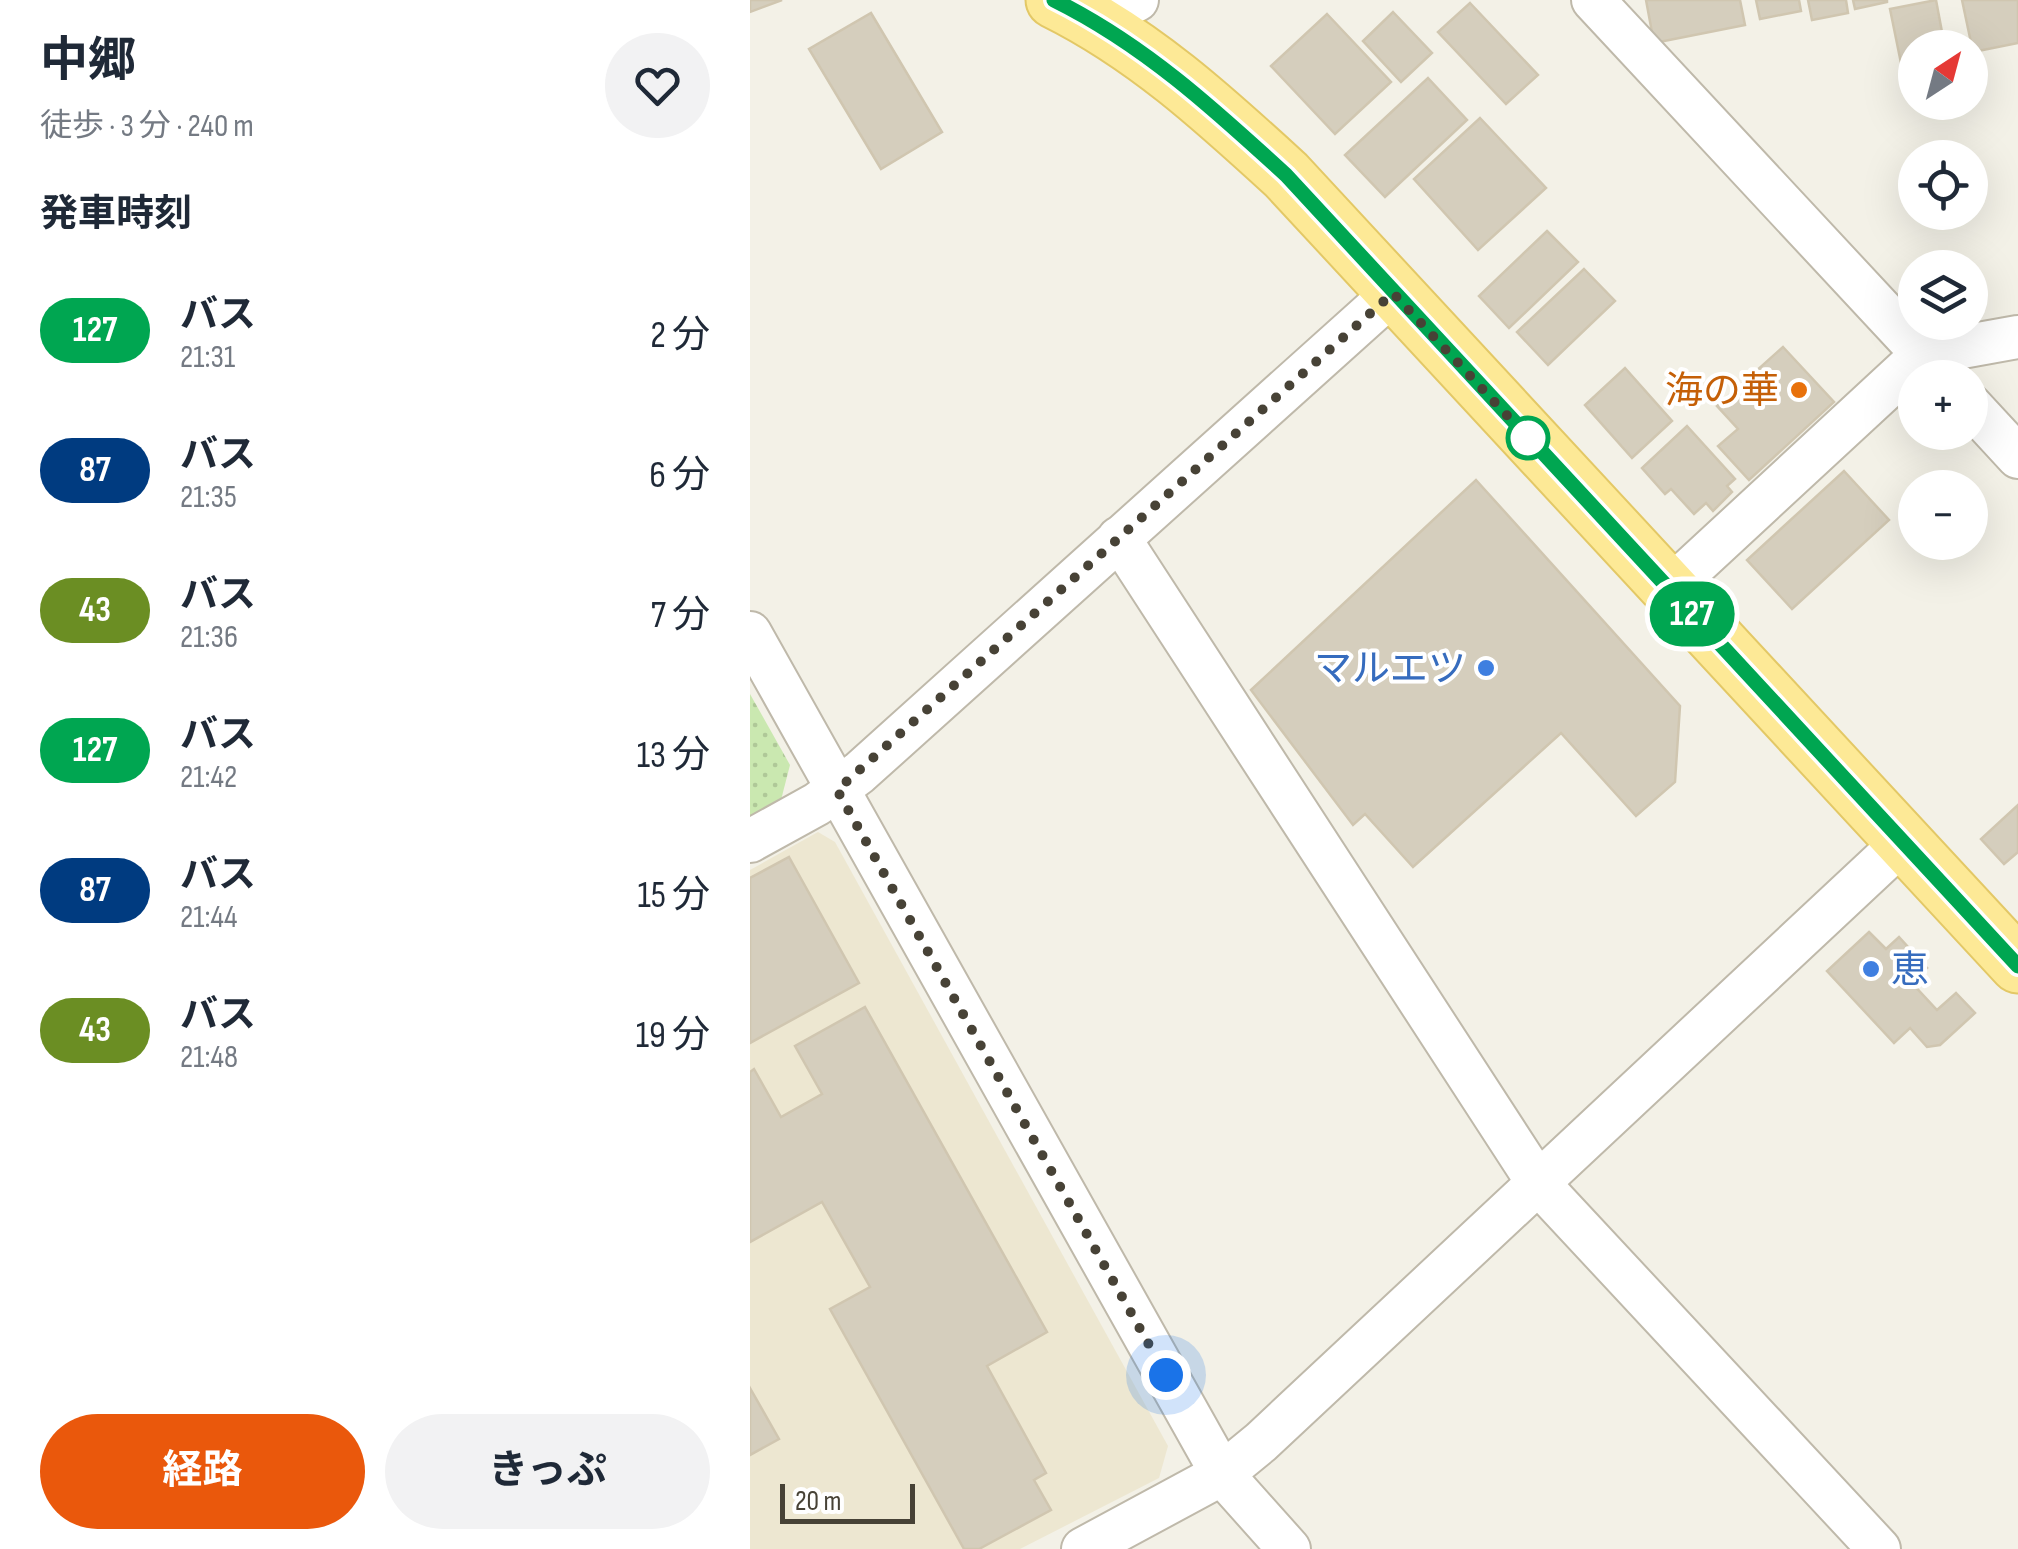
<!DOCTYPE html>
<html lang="ja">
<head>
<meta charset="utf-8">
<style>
	body { margin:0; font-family:"Sofia Sans Condensed","Noto Sans JP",sans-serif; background:#f2f2f3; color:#1f2937; height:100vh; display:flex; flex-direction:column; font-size:38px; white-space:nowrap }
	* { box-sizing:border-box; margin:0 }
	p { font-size:32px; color:#747a83 }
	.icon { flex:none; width:55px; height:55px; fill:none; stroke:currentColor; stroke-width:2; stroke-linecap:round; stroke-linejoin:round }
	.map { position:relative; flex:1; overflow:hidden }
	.panel { display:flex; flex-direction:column; background:#fff; width:750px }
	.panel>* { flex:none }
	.badge { padding:0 20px; border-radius:32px; font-size:35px; line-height:65px }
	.needle { width:65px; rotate:36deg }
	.controls { position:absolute; left:1148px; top:30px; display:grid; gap:20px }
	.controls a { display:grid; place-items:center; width:90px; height:90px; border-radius:50%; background:#fff; box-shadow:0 10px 40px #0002; font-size:50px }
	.scale { position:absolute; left:30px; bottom:25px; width:135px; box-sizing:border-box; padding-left:10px; border:5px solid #474236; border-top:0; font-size:28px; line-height:35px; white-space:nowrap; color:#474236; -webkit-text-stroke:8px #fff; paint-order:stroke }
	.you { position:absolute; width:50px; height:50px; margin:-25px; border:8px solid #fff; border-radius:50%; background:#1a73e8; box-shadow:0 0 0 15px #1a73e833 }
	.map>.badge { position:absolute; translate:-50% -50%; box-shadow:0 0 0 5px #fff }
	h2 { padding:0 40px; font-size:38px; line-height:90px }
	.round { display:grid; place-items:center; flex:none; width:105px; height:105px; border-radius:52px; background:#f2f2f3 }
	.overview { display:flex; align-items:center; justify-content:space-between; height:170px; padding:0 40px }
	h1 { font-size:48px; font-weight:700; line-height:75px }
	.button { display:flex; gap:20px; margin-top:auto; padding:20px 40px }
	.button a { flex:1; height:115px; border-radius:60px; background:#ea580c; color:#fff; font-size:40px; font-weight:700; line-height:115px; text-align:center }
	.button a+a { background:#f2f2f3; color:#1f2937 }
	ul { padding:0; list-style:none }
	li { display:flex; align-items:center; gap:30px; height:140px; padding:0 40px }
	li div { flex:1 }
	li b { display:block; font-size:38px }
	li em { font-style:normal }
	li .badge { min-width:110px; font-weight:700; text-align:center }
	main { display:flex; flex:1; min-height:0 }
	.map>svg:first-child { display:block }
	.education { fill:#ede7d1 }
	.park { fill:url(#park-dots) }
	.building { fill:#d5cebd; stroke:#d0c6b0; stroke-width:2.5 }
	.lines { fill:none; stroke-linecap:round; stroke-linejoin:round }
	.minor-casing { stroke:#bfb9aa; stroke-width:46 }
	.major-casing { stroke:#e3c866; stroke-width:59 }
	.minor { stroke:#fff; stroke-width:42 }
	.major { stroke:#fde996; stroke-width:55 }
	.line-casing { stroke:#fff; stroke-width:22 }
	.line { stroke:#00a651; stroke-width:15 }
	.walk { stroke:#474236; stroke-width:10; stroke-dasharray:0 18 }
	.food-dot { fill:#e8710a; stroke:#fff; stroke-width:4 }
	.stop-dot { fill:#fff; stroke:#00a651; stroke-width:5 }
	.shop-dot { fill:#3f7fe0; stroke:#fff; stroke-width:4 }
	.labels { text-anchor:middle; stroke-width:8; stroke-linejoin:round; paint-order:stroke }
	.food-label { font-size:38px; fill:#c56008; stroke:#fff; text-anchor:end }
	.shop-label { font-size:38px; fill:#366cbe; stroke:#fff; text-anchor:end }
</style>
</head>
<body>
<main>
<section class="panel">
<div class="overview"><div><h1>中郷</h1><p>徒歩 · 3 分 · 240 m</p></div><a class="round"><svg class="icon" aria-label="heart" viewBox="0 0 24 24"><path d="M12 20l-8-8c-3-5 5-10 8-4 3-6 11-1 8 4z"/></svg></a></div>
<h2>発車時刻</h2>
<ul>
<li><span class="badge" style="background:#00a651;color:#fff">127</span><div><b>バス</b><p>21:31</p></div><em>2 分</em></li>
<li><span class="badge" style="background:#003b80;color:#fff">87</span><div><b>バス</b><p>21:35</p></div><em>6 分</em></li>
<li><span class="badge" style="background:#6b8e23;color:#fff">43</span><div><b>バス</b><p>21:36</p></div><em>7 分</em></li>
<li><span class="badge" style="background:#00a651;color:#fff">127</span><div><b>バス</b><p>21:42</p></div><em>13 分</em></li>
<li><span class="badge" style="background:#003b80;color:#fff">87</span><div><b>バス</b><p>21:44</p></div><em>15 分</em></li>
<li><span class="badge" style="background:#6b8e23;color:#fff">43</span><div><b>バス</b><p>21:48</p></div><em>19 分</em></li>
</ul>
<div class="button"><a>経路</a><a>きっぷ</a></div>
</section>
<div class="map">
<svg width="1268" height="1549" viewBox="0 0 1268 1549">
	<defs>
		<pattern id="park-dots" width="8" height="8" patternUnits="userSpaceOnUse" patternTransform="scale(2.5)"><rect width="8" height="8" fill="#cae8b0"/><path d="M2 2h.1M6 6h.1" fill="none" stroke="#afc898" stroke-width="1.8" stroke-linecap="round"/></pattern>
	</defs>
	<rect width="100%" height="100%" fill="#f3f1e7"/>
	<polygon class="education" points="68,832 85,842 418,1446 409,1478 270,1549 0,1549 0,870"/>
	<polygon class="park" points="0,694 40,765 31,800 0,818"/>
	<g class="building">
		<polygon points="0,0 32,0 0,12"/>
		<polygon points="896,0 990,0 995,25 904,43"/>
		<polygon points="1006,0 1049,0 1051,11 1010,19"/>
		<polygon points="1058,0 1096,0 1098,13 1062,20"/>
		<polygon points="1103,0 1137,0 1137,2 1105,9"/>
		<polygon points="1186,0 1195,48 1165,48 1165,66 1152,68 1140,9"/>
		<polygon points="1212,0 1268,0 1268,43 1223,52"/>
		<polygon points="720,3 788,75 756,104 688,32"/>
		<polygon points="643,12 682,53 651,82 613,41"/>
		<polygon points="121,13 192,132 131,169 59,49"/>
		<polygon points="577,14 641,82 585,134 521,66"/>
		<polygon points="678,78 717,120 635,197 595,155"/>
		<polygon points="730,118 796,188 728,250 664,179"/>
		<polygon points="797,231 828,262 759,328 729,296"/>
		<polygon points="834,269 865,301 798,365 767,332"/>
		<polygon points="1033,347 1084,402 999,480 968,446 988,429 967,406"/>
		<polygon points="875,368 922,421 882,458 835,405"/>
		<polygon points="937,426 985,479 977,486 982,492 963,511 956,503 944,514 921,489 915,494 892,468"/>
		<polygon points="1094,471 1139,520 1042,609 997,560"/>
		<polygon points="726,480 930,706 925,782 886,816 811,733 663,867 615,814 603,825 501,690"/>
		<polygon points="1268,805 1268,852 1254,864 1231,839"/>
		<polygon points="39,857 109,983 0,1043 0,878"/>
		<polygon points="1119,932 1136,949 1149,937 1177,968 1161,982 1187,1010 1206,993 1225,1013 1190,1045 1177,1047 1160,1028 1144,1043 1077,971"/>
		<polygon points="115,1007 297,1332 237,1366 296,1473 284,1480 301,1510 229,1549 214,1549 80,1309 120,1287 72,1202 0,1242 0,1072 4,1069 31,1117 72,1094 45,1046"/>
		<polygon points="0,1388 29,1439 0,1455"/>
	</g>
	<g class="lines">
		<g class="minor-casing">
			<g id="minor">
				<polyline points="843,0 1195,378"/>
				<polyline points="347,21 387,0"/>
				<polyline points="1220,405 1268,457"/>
				<polyline points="369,538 788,1183 1129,1549"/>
				<polyline points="919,589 1173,354 1268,337"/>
				<polyline points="0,633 472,1474 539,1549"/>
				<polyline points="0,841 67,804 109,773 643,293"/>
				<polyline points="333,1549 472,1474 511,1442 1154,841"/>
			</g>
		</g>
		<g class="major-casing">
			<path id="major" d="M 304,0 C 393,44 463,108 536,175 L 1268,965"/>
		</g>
		<use href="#minor" class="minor"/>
		<use href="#major" class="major"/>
	</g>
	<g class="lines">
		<g class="line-casing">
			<path id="line" d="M 304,0 C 393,44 463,108 536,175 L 1268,966"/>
		</g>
		<use href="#line" class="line"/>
		<polyline class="walk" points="416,1375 87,790 643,293 778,438"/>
	</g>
	<circle class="food-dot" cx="1049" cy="390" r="10"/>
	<circle class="stop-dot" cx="778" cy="438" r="20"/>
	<g class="shop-dot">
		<circle cx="736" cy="668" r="10"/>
		<circle cx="1121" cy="969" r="10"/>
	</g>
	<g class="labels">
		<g class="food-label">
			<text x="1029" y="403">海の華</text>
		</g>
		<g class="shop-label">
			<text x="716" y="681">マルエツ</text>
			<text x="1141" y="982" text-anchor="start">恵</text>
		</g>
	</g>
</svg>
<div class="controls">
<a><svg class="needle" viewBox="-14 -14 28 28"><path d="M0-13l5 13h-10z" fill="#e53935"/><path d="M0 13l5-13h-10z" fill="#747a83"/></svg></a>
<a><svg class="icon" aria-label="locate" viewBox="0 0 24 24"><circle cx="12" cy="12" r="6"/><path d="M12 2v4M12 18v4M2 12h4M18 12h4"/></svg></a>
<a><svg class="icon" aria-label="layers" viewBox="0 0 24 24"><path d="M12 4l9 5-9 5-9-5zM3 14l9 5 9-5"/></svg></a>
<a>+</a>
<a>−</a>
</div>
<div class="scale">20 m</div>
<div class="you" style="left:416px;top:1375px"></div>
<b class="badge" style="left:942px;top:614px;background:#00a651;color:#fff">127</b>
</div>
</main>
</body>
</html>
